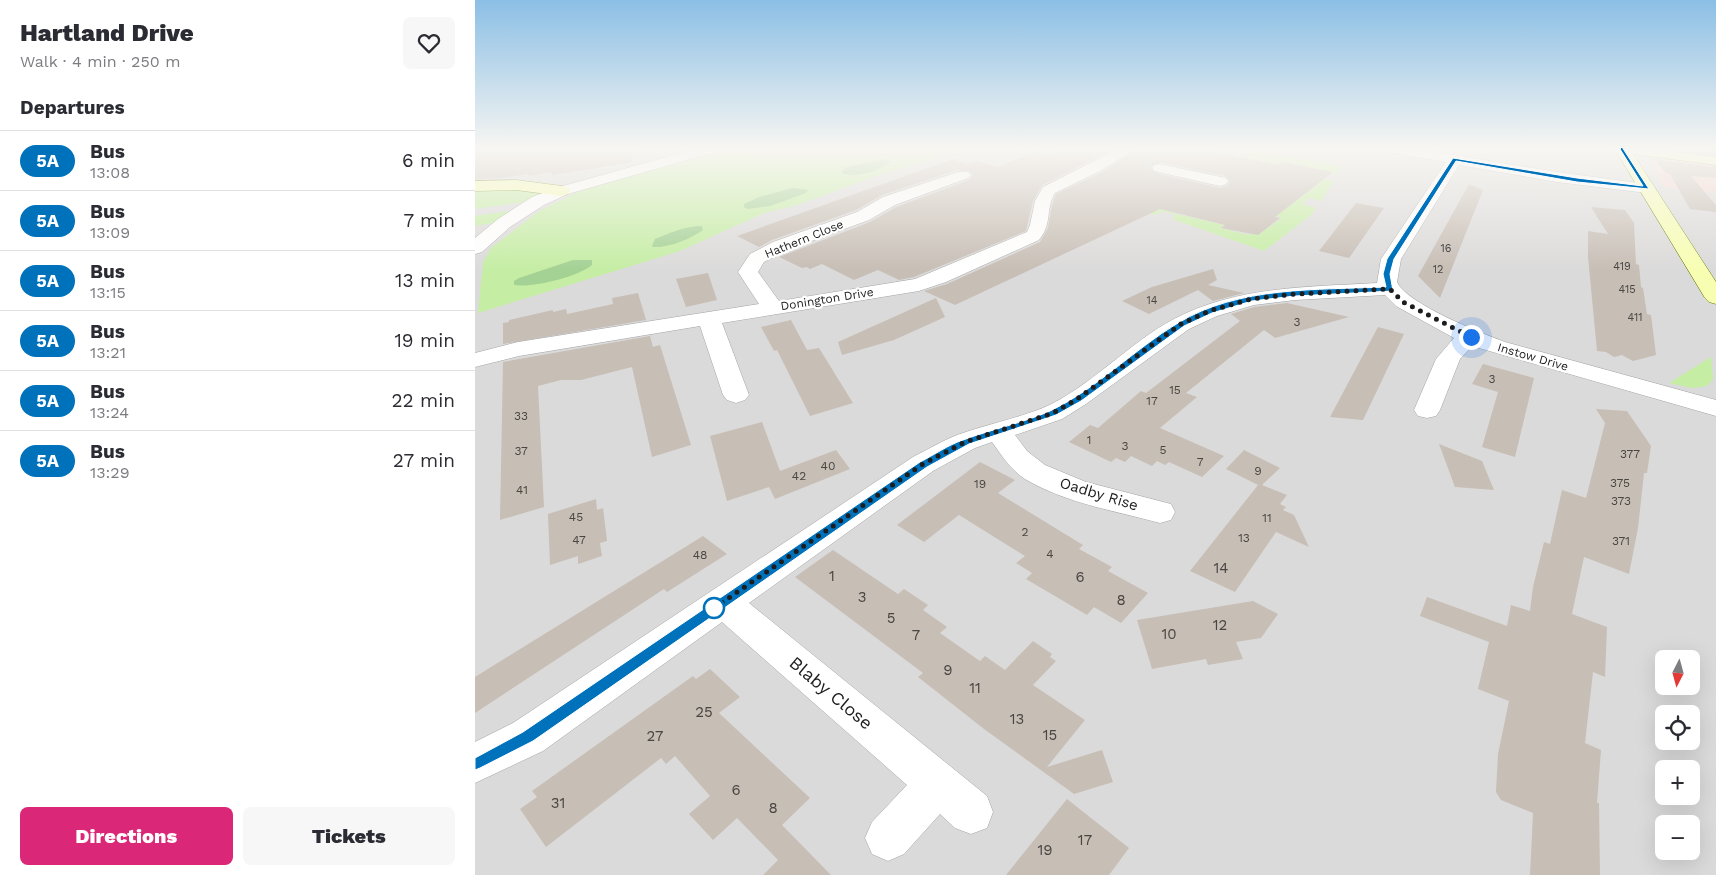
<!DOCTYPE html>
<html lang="en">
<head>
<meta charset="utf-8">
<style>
	body { margin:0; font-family:"Work Sans",sans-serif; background:#f7f7f7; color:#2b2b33; height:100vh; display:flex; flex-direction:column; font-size:19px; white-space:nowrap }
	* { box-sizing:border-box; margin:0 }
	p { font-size:16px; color:#7c7c81 }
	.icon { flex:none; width:28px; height:28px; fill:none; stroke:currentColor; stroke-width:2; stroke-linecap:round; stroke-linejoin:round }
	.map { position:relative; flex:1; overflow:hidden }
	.sheet { display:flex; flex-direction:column; background:#fff; width:475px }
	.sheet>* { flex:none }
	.badge { padding:0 10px; border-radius:16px; font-size:18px; line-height:32px }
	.needle { width:32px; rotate:186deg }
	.fabs { position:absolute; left:1180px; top:650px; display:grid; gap:10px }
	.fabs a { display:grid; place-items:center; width:45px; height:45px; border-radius:8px; background:#fff; box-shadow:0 5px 20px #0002; font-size:25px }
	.you { position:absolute; width:25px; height:25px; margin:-12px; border:4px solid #fff; border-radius:50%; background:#1a73e8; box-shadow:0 0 0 8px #1a73e833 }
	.map>.badge { position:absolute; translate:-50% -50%; box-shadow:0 0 0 2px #fff }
	h2 { padding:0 20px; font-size:19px; line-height:45px }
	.round { display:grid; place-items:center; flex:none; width:52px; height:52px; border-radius:8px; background:#f7f7f7 }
	.headline { display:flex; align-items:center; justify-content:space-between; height:85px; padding:0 20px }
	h1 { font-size:24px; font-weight:800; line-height:38px }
	.cta { display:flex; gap:10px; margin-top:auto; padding:10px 20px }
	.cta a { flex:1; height:58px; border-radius:8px; background:#db2777; color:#fff; font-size:20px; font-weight:800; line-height:58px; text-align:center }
	.cta a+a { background:#f7f7f7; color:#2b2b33 }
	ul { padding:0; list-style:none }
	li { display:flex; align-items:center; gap:15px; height:60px; padding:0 20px; border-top:1px solid #e1e1e2 }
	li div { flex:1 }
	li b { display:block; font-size:19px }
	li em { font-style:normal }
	li .badge { min-width:55px; font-weight:700; text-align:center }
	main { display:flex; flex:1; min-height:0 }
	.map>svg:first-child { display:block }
	.residential { fill:#dbdada; fill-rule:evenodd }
	.commercial { fill:#f2d3d0 }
	.grass { fill:#c5eda4 }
	.forest { fill:#a4d194 }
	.building { fill:#c7beb5; fill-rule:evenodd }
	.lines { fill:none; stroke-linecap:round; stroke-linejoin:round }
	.street-tunnel { stroke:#c5c2bb; stroke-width:16; stroke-dasharray:16 8; stroke-linecap:butt }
	.lane-casing { stroke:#a4a4a4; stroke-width:1 }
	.street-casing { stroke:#a4a4a4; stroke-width:1 }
	.secondary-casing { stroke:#677900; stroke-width:1 }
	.lane { fill:#fff; fill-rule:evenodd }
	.street { fill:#fff; fill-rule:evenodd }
	.secondary { fill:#f7feb2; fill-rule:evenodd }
	.line { fill:#0072bc; stroke:#fff }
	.walk { stroke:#1d1d1d; stroke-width:5; stroke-dasharray:0 9 }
	.stop-dot { fill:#fff; stroke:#0072bc; stroke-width:2.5 }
	.labels { text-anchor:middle; stroke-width:4.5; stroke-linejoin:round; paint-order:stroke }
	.far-number-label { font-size:11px; fill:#484543 }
	.far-street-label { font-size:12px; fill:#1d1d1d; stroke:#fff }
	.number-label { font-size:12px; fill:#484543 }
	.street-label { font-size:15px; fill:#1d1d1d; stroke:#fff }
	.near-number-label { font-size:15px; fill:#484543 }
	.near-street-label { font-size:18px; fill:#1d1d1d; stroke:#fff }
</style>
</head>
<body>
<main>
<section class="sheet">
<div class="headline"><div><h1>Hartland Drive</h1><p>Walk · 4 min · 250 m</p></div><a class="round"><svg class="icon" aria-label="heart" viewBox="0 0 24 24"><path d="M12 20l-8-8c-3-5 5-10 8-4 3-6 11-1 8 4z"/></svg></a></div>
<h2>Departures</h2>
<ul>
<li><span class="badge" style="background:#0072bc;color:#fff">5A</span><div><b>Bus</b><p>13:08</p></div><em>6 min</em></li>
<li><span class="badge" style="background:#0072bc;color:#fff">5A</span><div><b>Bus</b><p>13:09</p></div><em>7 min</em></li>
<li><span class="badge" style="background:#0072bc;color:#fff">5A</span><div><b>Bus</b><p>13:15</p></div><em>13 min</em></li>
<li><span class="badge" style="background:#0072bc;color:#fff">5A</span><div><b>Bus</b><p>13:21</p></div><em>19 min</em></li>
<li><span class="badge" style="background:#0072bc;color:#fff">5A</span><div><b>Bus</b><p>13:24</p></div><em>22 min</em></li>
<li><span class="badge" style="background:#0072bc;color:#fff">5A</span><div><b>Bus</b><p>13:29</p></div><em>27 min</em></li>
</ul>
<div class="cta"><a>Directions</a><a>Tickets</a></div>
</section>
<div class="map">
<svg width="1241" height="875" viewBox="0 0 1241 875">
	<rect width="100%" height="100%" fill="#efebe2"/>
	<path class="residential" d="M 0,149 L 1241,149 L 1241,875 L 0,875 ZM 1189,659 L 1216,659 L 1216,686 L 1189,686 ZM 1189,714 L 1216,714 L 1216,741 L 1189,741 ZM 1189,769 L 1216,769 L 1216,796 L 1189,796 ZM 1189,824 L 1216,824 L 1216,851 L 1189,851 Z"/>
	<polygon class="commercial" points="1185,159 1218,161 1241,165 1241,193 1189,187 1176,166 1177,162"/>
	<g class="grass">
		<polygon points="248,149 506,149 481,152 401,176 322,205 289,213 205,251 3,313 8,262 16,248 64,211 107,190"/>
		<polygon points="782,150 867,166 862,174 806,162 802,164 763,156 766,154 773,155"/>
		<polygon points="834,176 859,181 846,201 833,198 827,204 841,208 836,215 789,251 697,219 701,215 687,211 680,215 653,207 647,196 702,214 749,225 745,228 774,235 781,229 775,224 793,228 807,218 801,216 844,184"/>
		<polygon points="5,188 57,191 62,193 61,198 55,201 0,209 0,189"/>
		<polygon points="40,210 18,223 0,226 0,216"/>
		<polygon points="1236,357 1238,379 1232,386 1217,388 1194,383"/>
	</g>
	<g class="forest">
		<path d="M 408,159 L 417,162 C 405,169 381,180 367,173 L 368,170 L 372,167 Z"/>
		<polygon points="318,188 333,190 331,193 295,206 273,209 269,207 269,204 284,197"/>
		<path d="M 227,226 L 228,230 C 215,239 194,248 178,247 L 177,246 L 180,239 C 194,233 211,226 227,226 Z"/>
		<path d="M 98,260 L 117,260 L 117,265 C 102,277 58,288 39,285 L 39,281 L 44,278 Z"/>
	</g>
	<g class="building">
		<polygon points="0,149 157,149 158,162 77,175 76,172 54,176 53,174 26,178 0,179"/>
		<polygon points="591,149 627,149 633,152 567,185 558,201 551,231 439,277 424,280 403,270 379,280 347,264 335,269 332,267 327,268 304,257 395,222 421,207 494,180 498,175 494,171 482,170 407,195 381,210 297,240 284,247 262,236 478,159 491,164 501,161 523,167 561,151 578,155"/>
		<path d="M 662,149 L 722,149 L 804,165 L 807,162 L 858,172 L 800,217 L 805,218 L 783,235 L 746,228 L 750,225 L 685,209 L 480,305 L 449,291 L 472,284 L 565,242 L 573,228 L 577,205 L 581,194 L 626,173 ZM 684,162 L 751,176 L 755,182 L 752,186 L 745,188 L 679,173 L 675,167 L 679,163 Z"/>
		<polygon points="1193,149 1241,149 1241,155"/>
		<polygon points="1179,159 1241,167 1241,178 1216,176 1241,205 1241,212 1215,209 1195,174 1191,173"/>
		<polygon points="994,184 1008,190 965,298 943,276"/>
		<polygon points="881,203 909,208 874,258 844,251"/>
		<polygon points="1116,207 1150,210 1159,223 1161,264 1164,265 1166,287 1168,288 1172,314 1176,315 1181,355 1158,361 1147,355 1139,357 1131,352 1122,351 1113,257 1113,231 1133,234"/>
		<polygon points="738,269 742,280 733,285 769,293 738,301 723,290 674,314 647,301 677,287"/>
		<polygon points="233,273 242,300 211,307 201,279"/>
		<polygon points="163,293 171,320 28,344 28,323 34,322 34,320 78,310 78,312 91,309 92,314 138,304 137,298"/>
		<polygon points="461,298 470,317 419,340 367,355 363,342"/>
		<polygon points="812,303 874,317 800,338 789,330 711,393 722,397 685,428 749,456 727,477 694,462 690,465 682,461 677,466 656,456 650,462 641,458 636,462 594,442 615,425 623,428 666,391 671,393 765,321 756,314 779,307"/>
		<polygon points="316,320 332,350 344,348 378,403 335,416 302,350 299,351 286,327"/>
		<polygon points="903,327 929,334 888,420 855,417"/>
		<polygon points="175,336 178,347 185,345 216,445 177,457 157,367 106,380 86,380 63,386 69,507 25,520 28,362"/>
		<polygon points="1008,364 1059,378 1040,457 1007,447 1023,392 997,384"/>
		<polygon points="1121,409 1152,411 1176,446 1172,473 1169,473 1163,528 1154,574 1109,557 1097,614 1132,627 1130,677 1118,672 1110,743 1126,750 1122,803 1124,803 1125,875 1055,875 1058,813 1026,800 1021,792 1023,754 1034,701 1003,689 1014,642 945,616 952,597 1032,626 1036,605 1055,611 1058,587 1069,542 1075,544 1087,490 1111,498 1130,423"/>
		<polygon points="287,422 305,471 361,450 375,469 300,499 294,487 252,501 235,436"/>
		<polygon points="964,444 1007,461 1019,490 980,487"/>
		<polygon points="769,450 805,468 787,485 812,495 805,504 811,507 808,510 819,515 834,547 801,532 760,592 715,571 783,485 751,469"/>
		<polygon points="505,462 540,480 523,493 608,545 604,549 637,567 633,571 673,593 646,623 619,607 612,615 551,579 557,573 541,563 550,556 484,515 449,542 422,525"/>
		<polygon points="121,499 122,510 128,508 132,541 125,543 127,556 103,564 103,556 75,565 73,514"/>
		<polygon points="228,536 252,554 192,592 189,589 0,713 0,677"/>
		<polygon points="358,550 423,594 429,589 453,605 448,610 472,627 465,633 505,661 510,656 530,670 558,641 577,654 575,657 581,661 558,685 610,720 572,767 627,750 638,782 599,794 509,729 443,677 448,673 320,577"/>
		<polygon points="778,601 803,614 786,638 761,642 768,659 733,665 731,659 677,669 662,620"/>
		<polygon points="235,669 265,697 244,713 335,798 307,825 356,875 288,875 303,860 262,818 238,840 214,814 235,796 200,756 191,764 186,758 71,847 45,809 62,797 57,791 218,676 221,679"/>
		<polygon points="592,799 654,848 634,875 531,875"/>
	</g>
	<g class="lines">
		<polyline class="street-tunnel" points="670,165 684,168"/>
		<g class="lane-casing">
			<polygon id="lane" points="629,149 640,149 648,152 644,154"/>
		</g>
		<g class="street-casing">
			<g id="street">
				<polygon points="220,149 242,149 240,152 93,194 69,205 35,227 7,252 0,254 0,238 23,219 57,197 81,188"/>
				<path d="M 643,149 L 660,149 L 625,171 L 580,193 C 570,209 578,223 564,240 L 471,282 L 444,291 L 247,323 L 274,395 L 270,400 L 261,403 L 252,400 L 248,395 L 225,326 L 44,356 L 0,367 L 0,353 L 43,342 L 284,304 L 263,272 L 275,254 L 298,242 L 382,212 L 408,197 L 483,172 L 493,172 L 496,175 L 493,178 L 420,205 L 394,220 L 312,250 L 289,262 L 283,272 L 304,301 L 440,279 L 552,232 L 555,225 L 560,201 L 568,187 Z"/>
				<path d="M 911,149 L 942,149 L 1082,172 L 1178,185 L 1180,188 L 1178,191 L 1172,193 L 1082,182 L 984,165 L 926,259 L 922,282 C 932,304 1006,333 1030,342 L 1241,400 L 1241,416 L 997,346 L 985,359 L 965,410 L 961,416 L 952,418 L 943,416 L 939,410 L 961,359 L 979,338 L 921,306 L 910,295 L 820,300 L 779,305 L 742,316 L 714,329 L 611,404 L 587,419 L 540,435 L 552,451 L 570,465 L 611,482 L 696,504 L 700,512 L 696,520 L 685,523 C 641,511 590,503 550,479 C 536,470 527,456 517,442 L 500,448 L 458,471 L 274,603 L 512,796 L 518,812 L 512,828 L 496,834 L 480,828 L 465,814 L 429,854 L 413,861 L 397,854 L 390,838 L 397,822 L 432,785 L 247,622 L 68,751 L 0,783 L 0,742 L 38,723 L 438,457 C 452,450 467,441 482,435 C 510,425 540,419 568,408 C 614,388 655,342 699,319 C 762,286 834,287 902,283 L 906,259 L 971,162 L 918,153 L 913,152 Z"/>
				<polygon points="684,164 751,178 753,181 751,184 745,186 679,171 677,168 679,165"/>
			</g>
		</g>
		<g class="secondary-casing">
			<g id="secondary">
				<polygon points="1140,149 1180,149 1241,157 1241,165 1158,154 1241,282 1241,304 1234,302 1230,298"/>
				<polygon points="41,180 87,186 93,188 95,191 93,194 87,196 41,190 0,191 0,181"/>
			</g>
		</g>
		<use href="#lane" class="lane"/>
		<use href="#street" class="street"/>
		<use href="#secondary" class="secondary"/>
	</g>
	<linearGradient id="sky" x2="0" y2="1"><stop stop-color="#8bbfe5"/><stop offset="0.55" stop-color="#f8f6f2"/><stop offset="1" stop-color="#f8f6f2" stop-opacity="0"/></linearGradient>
	<rect width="1241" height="271" fill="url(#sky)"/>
	<path class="line" d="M 1147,147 L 1174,189 L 1102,182 L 981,161 L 919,259 L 915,274 L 918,291 L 820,296 L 777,301 L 737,313 L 709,326 L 606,401 L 581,415 L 494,444 L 452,467 L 58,741 L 5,768 L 0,770 L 0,758 L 48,732 L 445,462 C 459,455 473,445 488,440 C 517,429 548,423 575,411 C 622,389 659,349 703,323 C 764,286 842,290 911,287 L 908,274 L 912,259 L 978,158 L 1102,178 L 1168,186 L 1145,149 Z"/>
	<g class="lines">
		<polyline class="walk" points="239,608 232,613 448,464 490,442 578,413 602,399 706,324 734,311 776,299 820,294 915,289 928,302 996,337"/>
	</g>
	<circle class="stop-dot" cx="239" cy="608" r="10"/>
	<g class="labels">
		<g class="far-number-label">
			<text x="971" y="252">16</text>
			<text x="1147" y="270">419</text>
			<text x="963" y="273">12</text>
			<text x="1152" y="293">415</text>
			<text x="677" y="304">14</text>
			<text x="1160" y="321">411</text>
		</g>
		<g class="far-street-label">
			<text transform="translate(329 239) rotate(-22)" y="4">Hathern Close</text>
			<text transform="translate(352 299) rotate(-9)" y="4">Donington Drive</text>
			<text transform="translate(1058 357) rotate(16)" y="4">Instow Drive</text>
		</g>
		<g class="number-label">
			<text x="822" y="326">3</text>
			<text x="1017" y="383">3</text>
			<text x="700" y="394">15</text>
			<text x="677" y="405">17</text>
			<text x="46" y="420">33</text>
			<text x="614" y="444">1</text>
			<text x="650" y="450">3</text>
			<text x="688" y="454">5</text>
			<text x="46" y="455">37</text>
			<text x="1155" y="458">377</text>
			<text x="725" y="466">7</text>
			<text x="353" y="470">40</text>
			<text x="783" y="475">9</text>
			<text x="324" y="480">42</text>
			<text x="1145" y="487">375</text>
			<text x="505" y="488">19</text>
			<text x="47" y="494">41</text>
			<text x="1146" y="505">373</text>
			<text x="101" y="521">45</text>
			<text x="792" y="522">11</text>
			<text x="550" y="536">2</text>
			<text x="769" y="542">13</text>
			<text x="104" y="544">47</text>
			<text x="1146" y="545">371</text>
			<text x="575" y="558">4</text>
			<text x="225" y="559">48</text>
		</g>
		<g class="street-label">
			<text transform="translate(624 494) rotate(17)" y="5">Oadby Rise</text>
		</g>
		<g class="near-number-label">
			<text x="746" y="573">14</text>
			<text x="357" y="581">1</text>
			<text x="605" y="582">6</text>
			<text x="387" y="602">3</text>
			<text x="646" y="605">8</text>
			<text x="416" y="623">5</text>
			<text x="745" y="630">12</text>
			<text x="694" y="639">10</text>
			<text x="441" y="640">7</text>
			<text x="473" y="675">9</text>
			<text x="500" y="693">11</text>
			<text x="229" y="717">25</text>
			<text x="542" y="724">13</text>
			<text x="575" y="740">15</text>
			<text x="180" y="741">27</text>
			<text x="261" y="795">6</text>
			<text x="83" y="808">31</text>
			<text x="298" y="813">8</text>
			<text x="610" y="845">17</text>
			<text x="570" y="855">19</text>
		</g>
		<g class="near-street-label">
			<text transform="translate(356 693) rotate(40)" y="6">Blaby Close</text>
		</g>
	</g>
</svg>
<div class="fabs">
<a><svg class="needle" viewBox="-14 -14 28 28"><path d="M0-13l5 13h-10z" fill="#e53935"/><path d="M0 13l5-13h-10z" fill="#7c7c81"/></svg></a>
<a><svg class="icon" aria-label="locate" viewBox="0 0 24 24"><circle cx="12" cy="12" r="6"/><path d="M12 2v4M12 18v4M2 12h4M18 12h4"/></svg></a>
<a>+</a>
<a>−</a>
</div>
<div class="you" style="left:996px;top:337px"></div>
</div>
</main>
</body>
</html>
